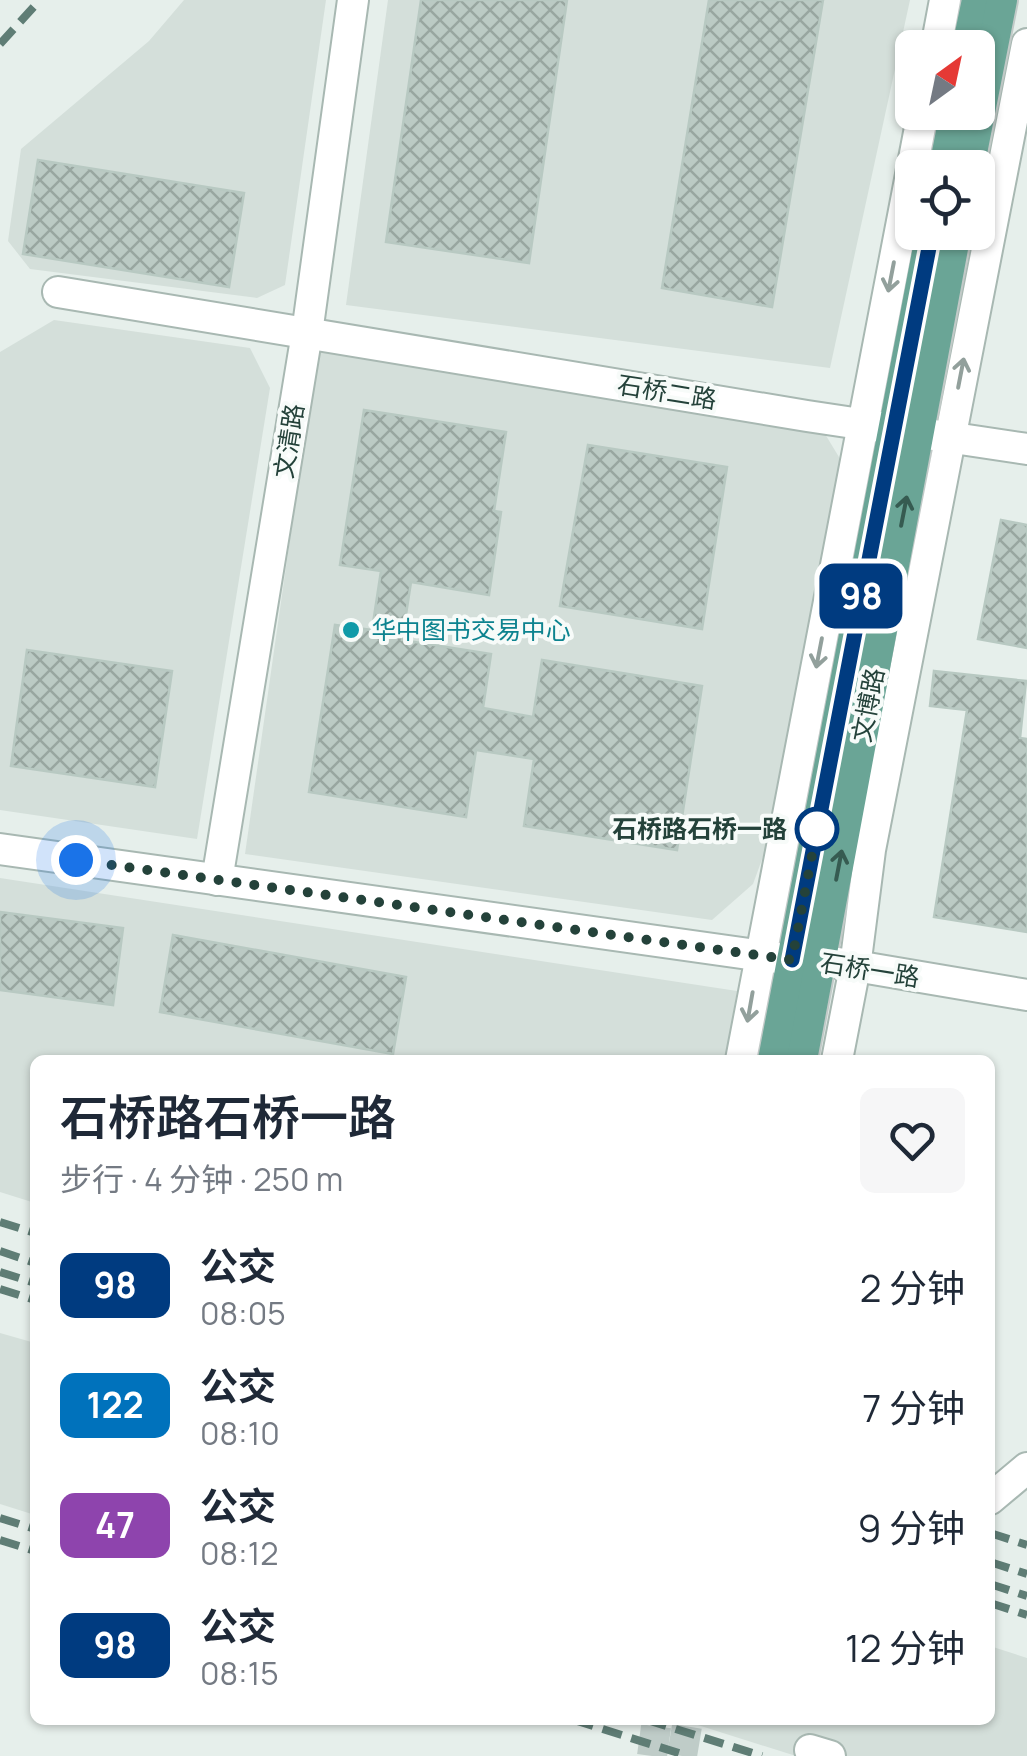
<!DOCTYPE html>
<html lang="zh">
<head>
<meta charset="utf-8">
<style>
	body { margin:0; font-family:Manrope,"Noto Sans SC",sans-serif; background:#f6f6f7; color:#1f2937; height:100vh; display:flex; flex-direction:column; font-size:38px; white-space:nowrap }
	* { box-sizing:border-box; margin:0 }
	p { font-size:32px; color:#747a83 }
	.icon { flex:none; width:55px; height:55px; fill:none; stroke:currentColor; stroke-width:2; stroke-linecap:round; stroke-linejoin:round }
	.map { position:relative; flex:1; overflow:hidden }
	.side { position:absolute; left:30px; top:1055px; width:965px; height:670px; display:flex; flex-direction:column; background:#fff; border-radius:15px; box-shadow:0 2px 8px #0004 }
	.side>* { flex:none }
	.badge { padding:0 20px; border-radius:15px; font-size:35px; line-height:65px }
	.needle { width:65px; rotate:33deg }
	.fabs { position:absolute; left:895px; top:30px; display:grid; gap:20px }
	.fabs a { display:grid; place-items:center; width:100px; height:100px; border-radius:15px; background:#fff; box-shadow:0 2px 8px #0004; font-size:50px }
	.you { position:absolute; width:50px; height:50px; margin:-25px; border:8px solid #fff; border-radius:50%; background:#1a73e8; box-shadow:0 0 0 15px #1a73e833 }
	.map>.badge { position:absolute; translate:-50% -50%; box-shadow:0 0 0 5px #fff }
	.round { display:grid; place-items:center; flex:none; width:105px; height:105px; border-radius:15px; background:#f6f6f7 }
	.summary { display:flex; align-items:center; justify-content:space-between; height:170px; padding:0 30px }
	h1 { font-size:48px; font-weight:600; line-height:75px }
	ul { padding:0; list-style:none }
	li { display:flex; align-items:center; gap:30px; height:120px; padding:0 30px }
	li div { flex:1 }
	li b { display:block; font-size:38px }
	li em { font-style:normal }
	li .badge { min-width:110px; font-weight:700; text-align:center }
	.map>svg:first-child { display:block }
	.built { fill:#d4dfda }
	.building { fill:url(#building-cross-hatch); stroke:#b8c9c2; stroke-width:2.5 }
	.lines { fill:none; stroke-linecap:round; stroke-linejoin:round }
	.major-tunnel { stroke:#bfccc8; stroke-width:30; stroke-dasharray:30 15; stroke-linecap:butt }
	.minor-casing { stroke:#a8b8b2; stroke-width:34 }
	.major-casing { stroke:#c2cac8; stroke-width:34 }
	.minor { stroke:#fff; stroke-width:30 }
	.major { stroke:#6aa596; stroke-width:30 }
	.rail { stroke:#5f7d75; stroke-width:8; stroke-dasharray:20 10; stroke-linecap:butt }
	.oneway { stroke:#92a09c }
	.oneway2 { stroke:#365b51 }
	.line-casing { stroke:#fff; stroke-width:22 }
	.line { stroke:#003b80; stroke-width:15 }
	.walk { stroke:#24423a; stroke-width:10; stroke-dasharray:0 18 }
	.culture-dot { fill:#0f9aa8; stroke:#f7fbf9; stroke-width:4 }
	.stop-dot { fill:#fff; stroke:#003b80; stroke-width:5 }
	.labels { text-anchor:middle; stroke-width:8; stroke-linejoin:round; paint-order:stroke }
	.street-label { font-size:25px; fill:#24423a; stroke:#f7fbf9 }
	.culture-label { font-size:25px; fill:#0d838f; stroke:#f7fbf9; text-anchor:start }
	.stop-label { font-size:25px; font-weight:bold; fill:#24423a; stroke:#f7fbf9; text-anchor:end }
</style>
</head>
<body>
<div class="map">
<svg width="1027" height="1756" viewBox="0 0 1027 1756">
	<defs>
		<pattern id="building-cross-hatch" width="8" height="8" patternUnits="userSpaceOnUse" patternTransform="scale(2.5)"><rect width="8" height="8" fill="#bbcac4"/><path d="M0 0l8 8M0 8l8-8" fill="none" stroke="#98a6a0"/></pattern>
	</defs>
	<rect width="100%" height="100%" fill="#e6efeb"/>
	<g class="built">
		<polygon points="184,0 326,0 285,285 257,298 30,269 8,241 21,149 149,41"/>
		<polygon points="388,0 910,0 830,368 346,305"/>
		<polygon points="54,320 250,348 270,388 197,839 0,810 0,352"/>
		<polygon points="317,350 804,423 825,434 842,462 768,843 753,884 712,920 245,854"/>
		<polygon points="0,878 737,991 725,1060 35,1060 35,1203 0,1192"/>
		<polygon points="0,1333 35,1343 35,1515 0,1504"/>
		<polygon points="990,1646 1027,1658 1027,1756 796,1756 682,1720 990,1720"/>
	</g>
	<g class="building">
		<polygon points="421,0 567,0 529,263 386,242"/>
		<polygon points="709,0 823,0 772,307 662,288"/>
		<polygon points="38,160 244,193 229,287 23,254"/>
		<polygon points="364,410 506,432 494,511 501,512 489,595 411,582 402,640 491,654 483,708 533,717 542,660 702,686 677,850 524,826 534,759 476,750 466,817 309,792 335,625 372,630 381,571 340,565"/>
		<polygon points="588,445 727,467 702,629 560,606"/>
		<polygon points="1001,520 1027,525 1027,648 978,639"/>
		<polygon points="27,650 172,671 155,787 11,766"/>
		<polygon points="934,671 1026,681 1020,738 1027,739 1027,932 934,917 967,710 930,706"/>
		<polygon points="0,912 123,928 113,1005 0,990"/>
		<polygon points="173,935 406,977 393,1054 160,1012"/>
	</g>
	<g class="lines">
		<g class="major-tunnel">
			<polyline points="652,1756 657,1720"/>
			<polyline points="682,1756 688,1720"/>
		</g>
		<g class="minor-casing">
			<g id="minor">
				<polyline points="936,48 945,0"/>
				<polyline points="58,292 807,416 1027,449"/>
				<polyline points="0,849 792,960 820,960 1027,995"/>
				<polyline points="217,880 307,333 353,0"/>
				<polyline points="741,1060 923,112"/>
				<polyline points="837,1060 855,967 870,850 1027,44"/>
				<polyline points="990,1499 1027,1468"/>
				<polyline points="810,1750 830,1756"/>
			</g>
		</g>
		<g class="major-casing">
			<g id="major">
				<polyline points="967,48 977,0"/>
				<polyline points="944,168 955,112"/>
				<polyline points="969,168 1002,0"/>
				<polyline points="773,1060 931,232"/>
				<polyline points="802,1060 956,232"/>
			</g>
		</g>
		<use href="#minor" class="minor"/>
		<use href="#major" class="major"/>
		<g class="rail">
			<polyline points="0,44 40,0"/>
			<polyline points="0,1222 35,1233"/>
			<polyline points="0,1251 35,1263"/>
			<polyline points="0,1272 35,1283"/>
			<polyline points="0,1289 35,1300"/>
			<polyline points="0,1518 35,1529"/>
			<polyline points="990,1533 1027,1545"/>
			<polyline points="0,1540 35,1551"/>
			<polyline points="990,1562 1027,1574"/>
			<polyline points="990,1584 1027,1596"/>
			<polyline points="990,1603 1027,1615"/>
			<polyline points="574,1720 688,1756"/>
			<polyline points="647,1720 762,1756"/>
		</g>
	</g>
	<defs><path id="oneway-shaft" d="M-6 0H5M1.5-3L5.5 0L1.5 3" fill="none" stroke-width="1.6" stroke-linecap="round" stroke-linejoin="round" transform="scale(2.5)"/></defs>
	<g class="oneway">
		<use href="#oneway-shaft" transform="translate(891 277) rotate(101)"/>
		<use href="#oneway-shaft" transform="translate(961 373) rotate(-79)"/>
		<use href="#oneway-shaft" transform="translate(819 653) rotate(101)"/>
		<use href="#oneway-shaft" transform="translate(750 1007) rotate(100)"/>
	</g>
	<g class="oneway2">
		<use href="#oneway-shaft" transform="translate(904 511) rotate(-79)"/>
		<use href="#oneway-shaft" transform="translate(839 865) rotate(-79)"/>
	</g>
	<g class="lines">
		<g class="line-casing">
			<polyline id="line" points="792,960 932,232"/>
		</g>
		<use href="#line" class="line"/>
		<polyline class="walk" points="76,860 792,960 817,829"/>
	</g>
	<circle class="culture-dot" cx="351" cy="630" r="10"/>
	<circle class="stop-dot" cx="817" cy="829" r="20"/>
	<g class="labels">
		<g class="street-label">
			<text transform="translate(667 392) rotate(9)" y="9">石桥二路</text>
			<text transform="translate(289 441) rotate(-81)" y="9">文清路</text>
			<text transform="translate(868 705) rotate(-79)" y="9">文博路</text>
			<text transform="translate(870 970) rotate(9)" y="9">石桥一路</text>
		</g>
		<g class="culture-label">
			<text x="371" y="639">华中图书交易中心</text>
		</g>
		<g class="stop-label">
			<text x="787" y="838">石桥路石桥一路</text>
		</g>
	</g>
</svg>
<div class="fabs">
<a><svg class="needle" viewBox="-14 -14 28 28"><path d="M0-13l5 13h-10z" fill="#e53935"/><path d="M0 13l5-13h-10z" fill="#747a83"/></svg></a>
<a><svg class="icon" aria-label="locate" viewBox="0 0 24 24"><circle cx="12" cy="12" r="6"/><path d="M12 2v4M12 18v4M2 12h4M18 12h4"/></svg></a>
</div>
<div class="you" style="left:76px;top:860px"></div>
<b class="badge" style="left:861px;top:596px;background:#003b80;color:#fff">98</b>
<section class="side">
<div class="summary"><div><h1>石桥路石桥一路</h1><p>步行 · 4 分钟 · 250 m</p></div><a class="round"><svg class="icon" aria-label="heart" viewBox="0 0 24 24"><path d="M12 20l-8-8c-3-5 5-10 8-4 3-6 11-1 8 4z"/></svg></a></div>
<ul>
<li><span class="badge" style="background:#003b80;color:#fff">98</span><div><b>公交</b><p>08:05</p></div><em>2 分钟</em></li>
<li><span class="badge" style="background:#0072bc;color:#fff">122</span><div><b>公交</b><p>08:10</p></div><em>7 分钟</em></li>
<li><span class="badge" style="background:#8e44ad;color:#fff">47</span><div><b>公交</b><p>08:12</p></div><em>9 分钟</em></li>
<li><span class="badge" style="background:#003b80;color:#fff">98</span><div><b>公交</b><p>08:15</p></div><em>12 分钟</em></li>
</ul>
</section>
</div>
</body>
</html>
